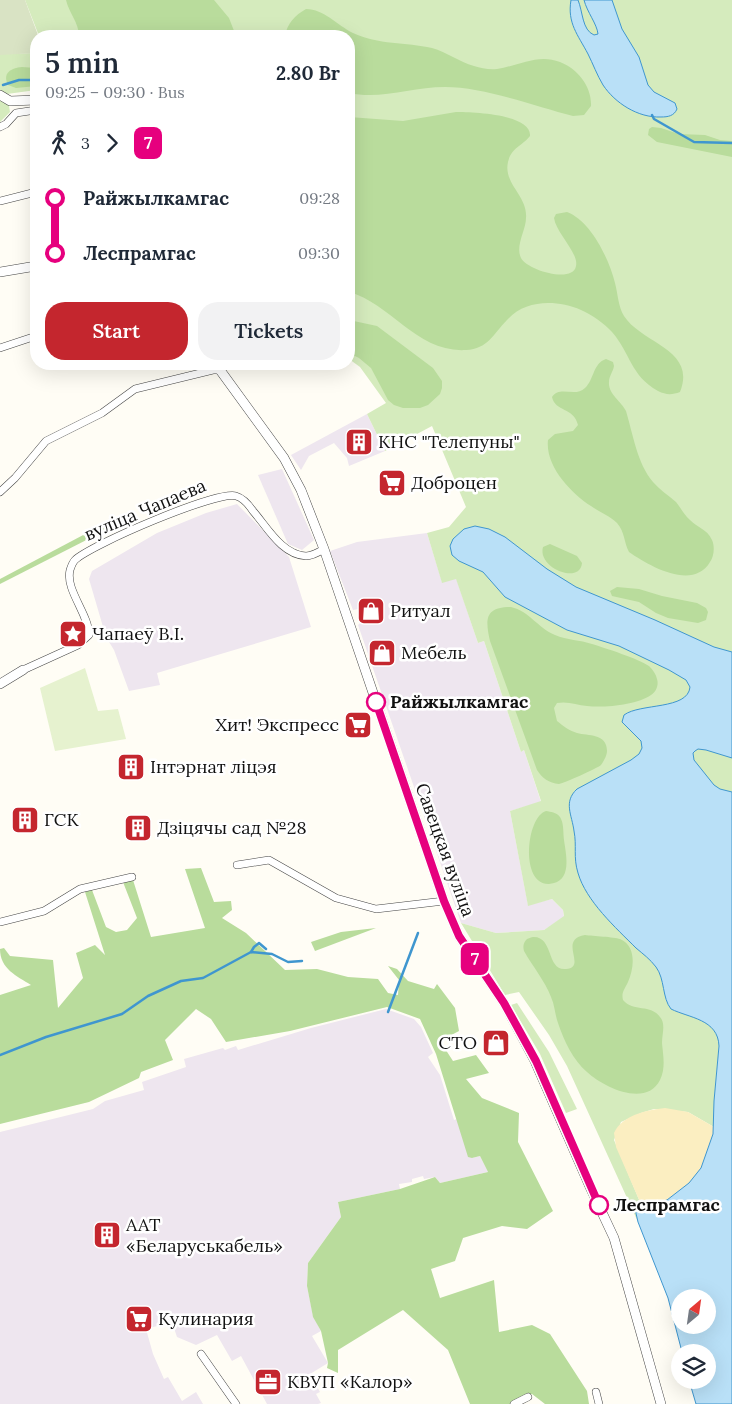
<!DOCTYPE html>
<html lang="en">
<head>
<meta charset="utf-8">
<style>
	body { margin:0; font-family:Lora,serif; background:#f2f2f3; color:#1f2937; height:100vh; display:flex; flex-direction:column; font-size:19px; white-space:nowrap }
	* { box-sizing:border-box; margin:0 }
	p { font-size:16px; color:#747a83 }
	.icon { flex:none; width:28px; height:28px; fill:none; stroke:currentColor; stroke-width:2; stroke-linecap:round; stroke-linejoin:round }
	.map { position:relative; flex:1; overflow:hidden }
	.panel { position:absolute; left:30px; top:30px; width:325px; height:340px; display:flex; flex-direction:column; background:#fff; border-radius:20px; box-shadow:0 5px 20px #0002 }
	.panel>* { flex:none }
	.badge { padding:0 10px; border-radius:8px; font-size:18px; line-height:32px }
	.needle { width:32px; rotate:29deg }
	.buttons { position:absolute; left:671px; top:1289px; display:grid; gap:10px }
	.buttons a { display:grid; place-items:center; width:45px; height:45px; border-radius:50%; background:#fff; box-shadow:0 5px 20px #0002; font-size:25px }
	.map>.badge { position:absolute; translate:-50% -50%; box-shadow:0 0 0 2px #fff }
	.legs { display:flex; align-items:center; gap:8px; height:55px; padding:0 15px; font-size:16px }
	.legs p { margin-inline-start:auto }
	.summary { display:flex; align-items:center; justify-content:space-between; height:85px; padding:0 15px }
	h1 { font-size:28px; font-weight:600; line-height:38px }
	.button { display:flex; gap:10px; margin-top:auto; padding:10px 15px }
	.button a { flex:1; height:58px; border-radius:20px; background:#c4262e; color:#fff; font-size:20px; font-weight:600; line-height:58px; text-align:center }
	.button a+a { background:#f2f2f3; color:#1f2937 }
	ul { padding:0 15px; list-style:none }
	li { display:flex; align-items:center; gap:18px; height:55px; font-size:19px }
	li i { display:grid; place-items:center; width:8px; height:100%; margin:0 6px; background:currentColor }
	li i::after { content:''; width:12px; height:12px; margin:-6px; border:4px solid; border-radius:50%; background:#fff }
	li p { margin-inline-start:auto }
	li:first-child i { background:linear-gradient(#0000 50%,currentColor 0) }
	li:last-child i { background:linear-gradient(currentColor 50%,#0000 0) }
	.map>svg:first-child { display:block }
	.industrial { fill:#eee6ef }
	.green { fill:#d5ebbd }
	.forest { fill:#b9dc9c }
	.sand { fill:#fbeec1 }
	.cemetery { fill:#d9e3c4 }
	.pitch { fill:#e6f2cf }
	.water { fill:#b9e0f7; stroke:#3f96cf; fill-rule:evenodd }
	.lines { fill:none; stroke-linecap:round; stroke-linejoin:round }
	.stream { stroke:#3f96cf; stroke-width:2.5 }
	.minor-casing { stroke:#444; stroke-width:8 }
	.tertiary-casing { stroke:#444; stroke-width:10 }
	.minor { stroke:#fff; stroke-width:7 }
	.tertiary { stroke:#fff; stroke-width:9 }
	.line-1-casing { stroke:#fff; stroke-width:11 }
	.line-1 { stroke:#e6007e; stroke-width:8 }
	.stop-1-dot { fill:#fff; stroke:#e6007e; stroke-width:2.5 }
	.labels { text-anchor:middle; stroke-width:5; stroke-linejoin:round; paint-order:stroke }
	.poi-label { font-size:18px; fill:#111; stroke:#fff; text-anchor:start }
	.street-label { font-size:18px; fill:#111; stroke:#fff }
	.stop-label { font-size:18px; font-weight:bold; fill:#111; stroke:#fff; text-anchor:start }
</style>
</head>
<body>
<div class="map">
<svg width="732" height="1404" viewBox="0 0 732 1404">
	<rect width="100%" height="100%" fill="#fffdf5"/>
	<g class="industrial">
		<polygon points="367,414 385,451 349,466 347,458 334,443 309,456 301,470 291,455"/>
		<polygon points="282,469 314,540 302,550 288,544 258,475"/>
		<polygon points="237,504 289,557 311,627 157,673 160,685 129,691 114,650 106,637 89,579 92,571 157,533 206,513"/>
		<polygon points="427,533 442,582 456,578 478,643 484,641 521,752 524,750 541,802 510,811 528,905 552,899 563,910 564,917 544,930 496,933 461,923 358,625 367,617 363,608 353,610 330,551 357,542"/>
		<polygon points="386,1009 414,1019 421,1027 433,1053 428,1057 440,1075 454,1120 457,1119 472,1158 480,1156 488,1172 440,1183 435,1177 424,1179 423,1176 412,1179 412,1182 399,1184 400,1189 338,1202 341,1217 308,1263 307,1286 313,1316 321,1331 312,1336 328,1363 310,1374 320,1392 316,1394 321,1403 318,1404 267,1404 241,1356 232,1361 217,1335 196,1345 177,1337 172,1322 146,1329 153,1354 164,1379 168,1377 182,1401 196,1392 203,1404 0,1404 0,1132 93,1109 105,1101 144,1090 142,1082 186,1067 184,1059 223,1048 225,1050 236,1046 238,1050 311,1028"/>
	</g>
	<g class="green">
		<path d="M 25,0 L 732,0 L 732,1037 L 719,1046 L 714,1101 L 714,1127 L 688,1112 L 654,1109 L 641,1113 L 621,1122 L 614,1140 L 640,1202 C 635,1208 636,1215 638,1222 L 567,1066 L 549,1035 L 519,992 L 505,995 L 461,923 L 496,933 L 544,930 L 564,916 L 563,910 L 552,899 L 528,906 L 510,811 L 541,801 L 524,750 L 521,752 L 484,641 L 478,643 L 456,579 L 442,583 L 427,533 L 449,527 L 466,507 L 432,426 L 385,451 L 367,414 L 386,403 L 360,367 L 349,359 L 349,36 L 39,36 Z"/>
		<polygon points="36,53 36,90 7,94 10,112 0,122 0,54"/>
		<polygon points="517,1003 549,1052 577,1109 566,1113 540,1054 511,1005"/>
	</g>
	<g class="forest">
		<path d="M 66,0 L 214,0 L 229,18 L 236,36 L 79,36 C 79,23 69,13 66,0 Z"/>
		<path d="M 306,9 C 324,9 337,25 353,33 C 378,45 406,42 432,48 C 447,52 459,62 474,66 C 481,68 489,70 497,69 C 518,66 538,53 560,62 C 578,69 592,87 591,106 L 584,115 L 573,116 C 535,106 484,87 445,87 C 412,87 381,100 349,93 L 349,36 L 285,36 C 287,24 295,15 306,9 Z"/>
		<path d="M 22,67 L 36,68 L 36,86 L 16,88 L 8,85 C 2,73 11,68 22,67 Z"/>
		<path d="M 456,112 C 472,112 532,114 530,136 C 522,146 511,148 508,162 C 503,184 528,196 526,218 C 526,230 515,246 521,258 C 527,270 573,284 576,266 C 579,253 556,233 554,218 L 556,214 L 567,212 C 591,221 609,259 615,283 C 618,294 618,306 624,316 C 642,344 697,349 680,392 C 672,395 666,395 658,391 C 630,375 631,354 612,332 C 604,323 592,315 581,310 C 557,300 526,299 507,320 C 493,334 488,349 466,350 C 417,353 392,304 349,292 L 349,117 L 403,121 Z"/>
		<polygon points="652,127 661,128 679,134 705,135 720,140 732,141 732,157 657,142 648,135 649,129"/>
		<polygon points="349,320 377,326 433,368 442,381 442,388 440,394 428,405 420,408 403,408 394,405 388,400 371,368 359,358 349,353"/>
		<path d="M 606,359 L 613,362 L 614,366 C 613,372 609,376 609,382 C 608,394 621,401 626,411 C 633,434 637,463 653,482 C 660,490 668,495 676,502 C 681,508 684,515 690,520 C 698,528 707,529 712,540 C 715,547 714,556 710,562 C 693,591 649,566 629,552 C 624,543 625,532 617,523 C 610,516 599,512 591,506 C 571,493 545,466 548,440 L 555,434 L 573,431 L 578,425 C 574,407 555,412 552,397 C 560,385 575,398 585,388 C 594,380 593,363 606,359 Z"/>
		<polygon points="104,524 108,529 0,584 0,579"/>
		<path d="M 550,544 L 577,556 L 582,563 C 580,585 537,568 543,547 Z"/>
		<polygon points="617,587 639,589 662,596 697,603 706,608 708,612 706,620 698,623 668,618 656,613 639,602 612,596 610,591"/>
		<path d="M 511,607 C 529,611 538,628 555,635 C 567,640 580,640 592,644 C 605,648 639,659 649,666 C 653,670 656,674 657,679 C 659,685 656,692 651,695 C 637,705 604,708 587,706 C 577,705 568,701 557,703 L 554,708 L 557,721 C 563,726 570,731 577,733 C 588,736 607,733 607,751 C 607,755 604,761 601,765 C 598,768 562,784 559,784 C 549,783 542,778 537,770 L 490,641 C 485,619 485,607 511,607 Z"/>
		<path d="M 546,811 C 551,812 556,812 560,817 C 564,823 563,832 564,840 C 566,855 573,882 549,884 C 520,885 526,817 546,811 Z"/>
		<path d="M 201,868 L 214,902 L 231,901 L 232,910 L 222,918 L 246,933 L 285,970 L 317,969 L 348,977 L 378,979 L 388,993 L 398,995 L 399,980 L 388,966 L 397,969 L 408,981 L 434,989 L 437,984 L 455,1008 L 459,1031 L 440,1041 L 453,1061 L 476,1055 L 489,1073 L 466,1079 L 482,1098 L 519,1113 L 518,1142 L 553,1211 L 527,1229 L 502,1226 L 463,1238 L 455,1261 L 431,1269 L 440,1298 L 494,1280 L 499,1332 L 532,1325 L 550,1334 L 587,1391 L 589,1404 L 545,1404 L 532,1394 L 510,1404 L 470,1404 L 448,1350 L 403,1310 L 338,1350 L 338,1373 L 327,1368 L 328,1363 L 321,1331 L 313,1317 L 307,1286 L 308,1263 L 341,1217 L 338,1202 L 400,1189 L 435,1177 L 440,1183 L 488,1172 L 480,1156 L 472,1158 L 468,1157 L 436,1054 L 420,1019 L 387,1007 L 290,1031 L 226,1042 L 211,1019 L 196,1009 L 165,1040 L 173,1060 L 141,1072 L 139,1078 L 89,1102 L 0,1124 L 0,995 L 31,985 C 17,976 0,969 0,949 L 4,948 L 10,956 L 53,960 L 58,1008 L 83,978 L 76,953 L 95,945 L 105,955 L 85,892 L 92,890 L 106,927 L 116,932 L 127,930 L 137,918 L 123,882 L 133,880 L 151,937 L 205,928 L 185,869 Z"/>
		<polygon points="376,928 315,951 311,942 341,932"/>
		<path d="M 585,935 C 593,936 614,937 620,939 C 637,946 634,969 628,982 C 625,989 621,992 623,1000 C 633,1012 651,1004 660,1017 C 666,1024 662,1034 662,1043 C 663,1055 666,1068 660,1080 C 646,1108 603,1087 587,1072 C 573,1060 564,1041 558,1023 C 555,1015 555,1006 551,997 C 545,981 533,967 524,951 C 523,947 523,944 526,940 C 528,938 530,938 533,937 C 554,936 546,971 566,969 C 588,967 557,940 585,935 Z"/>
	</g>
	<path class="sand" d="M 665,1108 L 688,1112 L 714,1127 L 712,1139 L 701,1168 L 694,1179 L 667,1200 L 660,1202 L 640,1202 L 616,1147 L 614,1133 C 622,1115 647,1110 665,1108 Z"/>
	<polygon class="cemetery" points="0,0 25,0 38,35 39,36 36,36 36,53 0,55"/>
	<polygon class="pitch" points="85,668 98,711 118,709 126,739 55,751 40,688"/>
	<g class="water">
		<path d="M 571,0 L 578,0 C 583,12 582,30 594,35 L 598,34 C 597,24 587,12 584,0 L 612,0 L 622,29 L 639,57 L 648,85 L 654,92 L 675,103 L 677,109 C 674,116 668,117 661,117 C 638,118 615,103 603,85 C 597,75 593,64 588,54 C 578,35 567,23 571,0 Z"/>
		<path d="M 475,526 L 489,529 L 505,537 L 547,569 L 576,587 L 655,620 L 714,647 L 732,652 L 732,758 L 706,750 L 698,749 L 695,751 L 693,753 L 694,760 L 714,785 L 720,789 L 732,792 L 732,1404 L 696,1404 L 689,1380 L 708,1380 L 708,1352 L 682,1352 L 668,1298 L 638,1222 L 635,1209 L 638,1204 L 643,1201 L 660,1202 L 667,1200 L 689,1183 L 701,1168 L 713,1134 L 714,1101 L 719,1046 C 718,1019 689,1018 671,1009 C 662,998 665,979 656,967 C 650,959 643,954 636,948 C 616,928 586,901 578,873 C 573,857 577,846 574,831 C 572,815 563,802 577,789 L 631,760 L 639,754 L 642,748 L 641,741 L 622,722 L 624,715 C 640,703 688,710 690,687 L 686,680 L 669,670 L 619,646 L 567,630 L 505,597 L 483,572 L 459,561 L 452,555 L 450,546 L 453,539 L 464,529 ZM 680,1298 L 708,1298 L 708,1325 L 680,1325 Z"/>
	</g>
	<g class="lines">
		<g class="stream">
			<polyline points="3,85 19,80 36,80"/>
			<polyline points="652,115 654,119 694,142 732,143"/>
			<polyline points="251,952 254,947 259,943 266,949"/>
			<polyline points="388,1012 418,933"/>
			<polyline points="0,1055 46,1037 122,1014 148,996 181,981 203,978 251,952 272,954 288,962 302,961"/>
		</g>
		<g class="minor-casing">
			<g id="minor">
				<polyline points="0,127 6,124 16,113 36,110"/>
				<polyline points="0,201 36,192"/>
				<polyline points="0,348 36,336"/>
				<polyline points="0,492 15,478 46,441 102,413 135,389 213,370 220,370"/>
				<path d="M 23,670 L 78,645 L 89,635 C 89,614 65,590 70,570 C 71,567 73,562 75,560 C 90,545 218,490 236,496 C 243,498 249,505 253,511 C 267,527 282,555 306,556 C 312,556 319,552 324,549"/>
				<polyline points="237,865 269,860 336,898 376,909 444,901"/>
				<polyline points="0,922 44,911 80,889 132,877"/>
				<polyline points="201,1354 236,1404"/>
				<polyline points="596,1392 599,1404"/>
				<polyline points="514,1404 528,1397"/>
			</g>
		</g>
		<g class="tertiary-casing">
			<g id="tertiary">
				<polyline points="0,95 10,101 36,100"/>
				<polyline points="0,272 36,266"/>
				<polyline points="217,364 220,370 284,458 301,490 324,549 444,901 459,936 504,1003 535,1061 591,1189 614,1238 661,1404"/>
				<polyline points="0,684 23,670"/>
			</g>
		</g>
		<use href="#minor" class="minor"/>
		<use href="#tertiary" class="tertiary"/>
	</g>
	<g class="lines">
		<g class="line-1-casing">
			<polyline id="line-1" points="376,702 444,901 459,936 504,1003 536,1061 599,1205"/>
		</g>
		<use href="#line-1" class="line-1"/>
	</g>
	<defs>
		<g id="building-square" transform="scale(1.4375)"><rect x="-9" y="-9" width="18" height="18" rx="4" fill="#c4262e" stroke="#fff"/><path d="M-4-6H4V6H1V3H-1V6H-4ZM-2.5-4.3h1.7v1.8h-1.7ZM.8-4.3h1.7v1.8H.8ZM-2.5-1h1.7V.8h-1.7ZM.8-1h1.7V.8H.8Z" fill="#fff"/></g>
		<g id="supermarket-square" transform="scale(1.4375)"><rect x="-9" y="-9" width="18" height="18" rx="4" fill="#c4262e" stroke="#fff"/><path d="M-6-5.5h2.5l.6 2H6L4.5 2H-2.5L-4.4-4H-6ZM-1.5 3.2a1.3 1.3 0 1 0 .1 0ZM3 3.2a1.3 1.3 0 1 0 .1 0Z" fill="#fff"/></g>
		<g id="shop-square" transform="scale(1.4375)"><rect x="-9" y="-9" width="18" height="18" rx="4" fill="#c4262e" stroke="#fff"/><path d="M-5-2.5h2.3a2.7 3.5 0 0 1 5.4 0H5L5.5 6h-11ZM-1.5-2.5h3a1.5 2.3 0 0 0-3 0Z" fill="#fff"/></g>
		<g id="sight-square" transform="scale(1.4375)"><rect x="-9" y="-9" width="18" height="18" rx="4" fill="#c4262e" stroke="#fff"/><path d="M0-6L1.8-2.2L6-1.7L2.9 1.2L3.7 5.4L0 3.3L-3.7 5.4L-2.9 1.2L-6-1.7L-1.8-2.2Z" fill="#fff"/></g>
		<g id="office-square" transform="scale(1.4375)"><rect x="-9" y="-9" width="18" height="18" rx="4" fill="#c4262e" stroke="#fff"/><path d="M-6-3h4V-5.5h4V-3h4V5H-6ZM-1-4.5V-3h2v-1.5ZM-6 0V1H6V0Z" fill="#fff"/></g>
	</defs>
	<g fill-rule="evenodd">
		<use href="#building-square" x="359" y="442"/>
		<use href="#supermarket-square" x="392" y="483"/>
		<use href="#shop-square" x="371" y="611"/>
		<use href="#sight-square" x="73" y="634"/>
		<use href="#shop-square" x="382" y="653"/>
		<use href="#supermarket-square" x="358" y="725"/>
		<use href="#building-square" x="131" y="767"/>
		<use href="#building-square" x="25" y="820"/>
		<use href="#building-square" x="138" y="828"/>
		<use href="#shop-square" x="496" y="1043"/>
		<use href="#building-square" x="107" y="1235"/>
		<use href="#supermarket-square" x="139" y="1319"/>
		<use href="#office-square" x="268" y="1382"/>
	</g>
	<g class="stop-1-dot">
		<circle cx="376" cy="702" r="9"/>
		<circle cx="599" cy="1205" r="9"/>
	</g>
	<g class="labels">
		<g class="poi-label">
			<text x="378" y="448">КНС "Телепуны"</text>
			<text x="411" y="489">Доброцен</text>
			<text x="390" y="617">Ритуал</text>
			<text x="92" y="640">Чапаеў В.І.</text>
			<text x="401" y="659">Мебель</text>
			<text x="339" y="731" text-anchor="end">Хит! Экспресс</text>
			<text x="150" y="773">Інтэрнат ліцэя</text>
			<text x="44" y="826">ГСК</text>
			<text x="157" y="834">Дзіцячы сад №28</text>
			<text x="477" y="1049" text-anchor="end">СТО</text>
			<text x="126" y="1231">ААТ<tspan x="126" dy="21">«Беларуськабель»</tspan></text>
			<text x="158" y="1325">Кулинария</text>
			<text x="287" y="1388">КВУП «Калор»</text>
		</g>
		<g class="street-label">
			<text transform="translate(145 510) rotate(-23)" y="6">вуліца Чапаева</text>
			<text transform="translate(445 850) rotate(70)" y="6">Савецкая вуліца</text>
		</g>
		<g class="stop-label">
			<text x="390" y="708">Райжылкамгас</text>
			<text x="613" y="1211">Леспрамгас</text>
		</g>
	</g>
</svg>
<div class="buttons">
<a><svg class="needle" viewBox="-14 -14 28 28"><path d="M0-13l5 13h-10z" fill="#e53935"/><path d="M0 13l5-13h-10z" fill="#747a83"/></svg></a>
<a><svg class="icon" aria-label="layers" viewBox="0 0 24 24"><path d="M12 4l9 5-9 5-9-5zM3 14l9 5 9-5"/></svg></a>
</div>
<b class="badge" style="left:475px;top:959px;background:#e6007e;color:#fff">7</b>
<section class="panel">
<div class="summary"><div><h1>5 min</h1><p>09:25 – 09:30 · Bus</p></div><b>2.80 Br</b></div>
<div class="legs"><svg class="icon" aria-label="walk" viewBox="0 0 24 24"><circle cx="13" cy="4" r="2"/><path d="M13 8l-2 6 4 7M11 14l-3 7M7 12l3-4h3l4 4"/></svg>3<svg class="icon" aria-label="forward" viewBox="0 0 24 24"><path d="M9 5l7 7-7 7"/></svg><b class="badge" style="background:#e6007e;color:#fff">7</b></div>
<ul>
<li><i style="color:#e6007e"></i><b>Райжылкамгас</b><p>09:28</p></li>
<li><i style="color:#e6007e"></i><b>Леспрамгас</b><p>09:30</p></li>
</ul>
<div class="button"><a>Start</a><a>Tickets</a></div>
</section>
</div>
</body>
</html>
